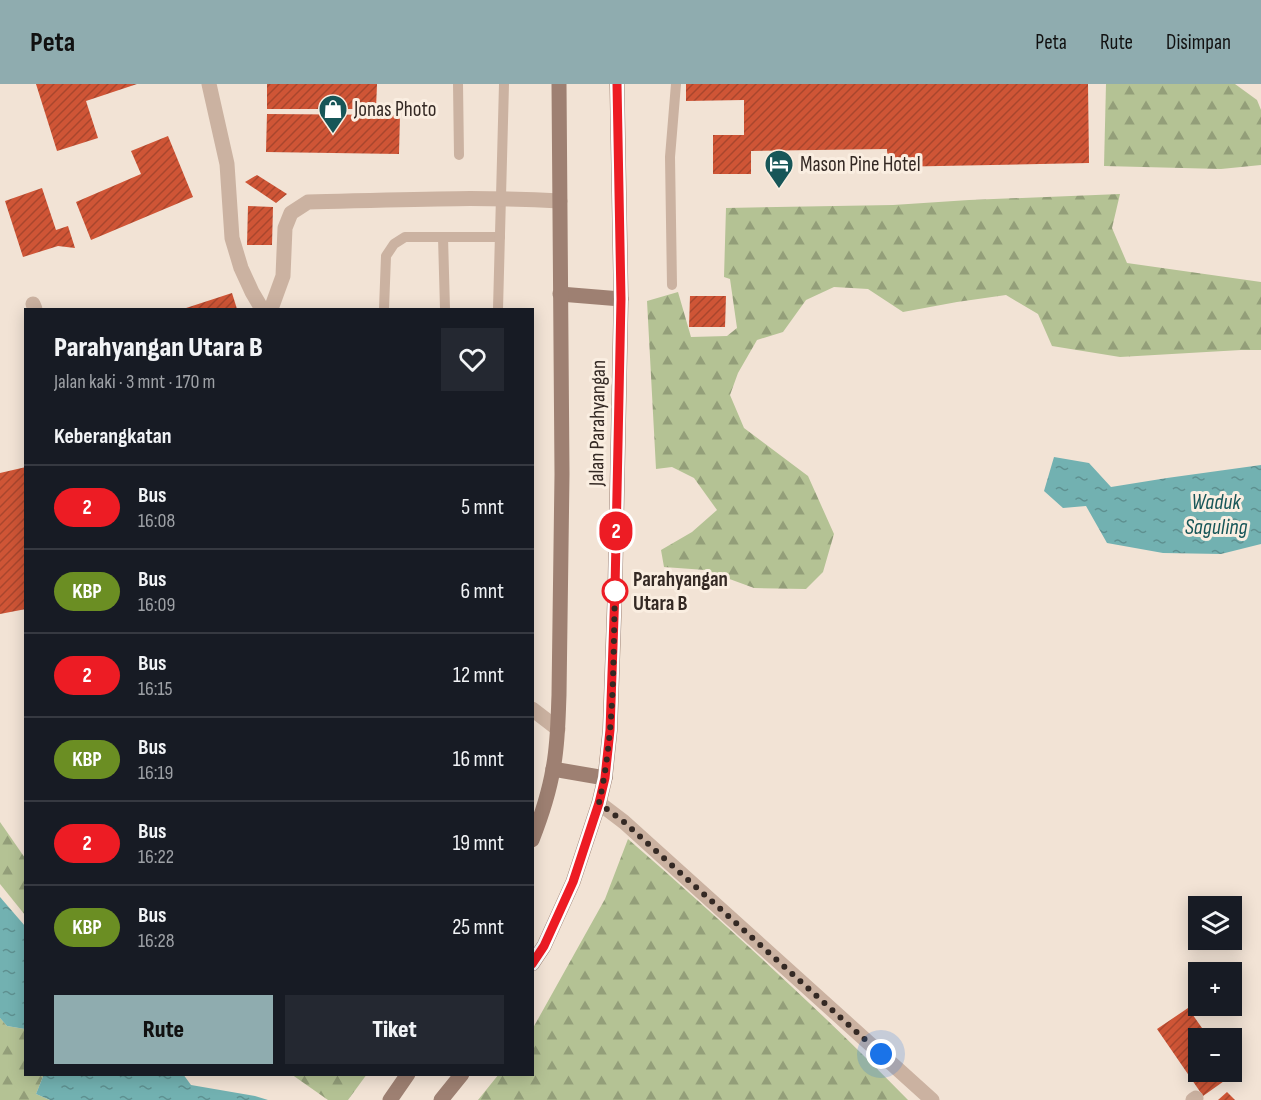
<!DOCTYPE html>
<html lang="id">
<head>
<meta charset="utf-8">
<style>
	body { margin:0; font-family:"Sofia Sans Condensed",sans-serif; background:#242831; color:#f1f3f6; height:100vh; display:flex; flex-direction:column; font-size:22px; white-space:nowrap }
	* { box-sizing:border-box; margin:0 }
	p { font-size:20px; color:#9ea1a6 }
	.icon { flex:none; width:33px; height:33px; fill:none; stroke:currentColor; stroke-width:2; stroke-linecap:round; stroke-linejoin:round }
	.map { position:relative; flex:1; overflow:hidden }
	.side { position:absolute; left:24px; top:224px; width:510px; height:768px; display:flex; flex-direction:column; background:#171b24; border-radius:0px; box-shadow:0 3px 15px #0003 }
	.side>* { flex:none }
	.badge { padding:0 12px; border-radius:20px; font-size:21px; line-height:39px }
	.buttons { position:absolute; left:1188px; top:812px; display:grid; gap:12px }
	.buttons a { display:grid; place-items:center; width:54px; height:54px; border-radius:0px; background:#171b24; box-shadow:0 3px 15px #0003; font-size:30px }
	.you { position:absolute; width:30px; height:30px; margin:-15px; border:4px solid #fff; border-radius:50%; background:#1a73e8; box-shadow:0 0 0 9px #1a73e833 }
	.map>.badge { position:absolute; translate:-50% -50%; box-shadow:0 0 0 3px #fff }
	h2 { padding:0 30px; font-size:22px; line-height:54px }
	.round { display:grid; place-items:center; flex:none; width:63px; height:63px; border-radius:0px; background:#242831 }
	.head { display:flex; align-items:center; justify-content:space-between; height:102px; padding:0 30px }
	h1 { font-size:28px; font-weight:800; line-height:45px }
	.button { display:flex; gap:12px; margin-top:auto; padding:12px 30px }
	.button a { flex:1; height:69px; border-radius:0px; background:#8facaf; color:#111; font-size:24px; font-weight:800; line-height:69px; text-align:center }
	.button a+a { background:#242831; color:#f1f3f6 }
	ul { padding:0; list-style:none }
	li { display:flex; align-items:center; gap:18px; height:84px; padding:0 30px; border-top:2px solid #363941 }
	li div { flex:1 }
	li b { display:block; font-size:22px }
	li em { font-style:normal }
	li .badge { min-width:66px; font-weight:700; text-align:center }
	header { display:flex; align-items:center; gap:36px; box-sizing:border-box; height:84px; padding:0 30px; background:#8facaf; color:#111 }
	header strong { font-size:28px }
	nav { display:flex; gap:33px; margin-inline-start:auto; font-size:21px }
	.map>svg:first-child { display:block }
	.forest { fill:url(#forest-firs) }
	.water { fill:url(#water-ripples) }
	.building { fill:url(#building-hatch) }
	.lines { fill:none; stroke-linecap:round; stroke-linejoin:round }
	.service { stroke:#cbb2a1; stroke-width:10 }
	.minor { stroke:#cbb2a1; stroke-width:15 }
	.secondary { stroke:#9e8072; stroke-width:15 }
	.line-casing { stroke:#fff; stroke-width:14 }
	.line { stroke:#ed1c24; stroke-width:9 }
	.walk { stroke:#342924; stroke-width:6; stroke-dasharray:0 10.8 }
	.stop-dot { fill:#fff; stroke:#ed1c24; stroke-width:3 }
	.labels { text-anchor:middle; stroke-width:6; stroke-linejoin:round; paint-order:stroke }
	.poi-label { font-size:21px; fill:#342924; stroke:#faeee1; text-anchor:start }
	.street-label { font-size:21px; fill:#342924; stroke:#faeee1 }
	.stop-label { font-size:21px; font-weight:bold; fill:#342924; stroke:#faeee1; text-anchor:start }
	.water-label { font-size:22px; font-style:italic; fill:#175658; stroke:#faeee1 }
</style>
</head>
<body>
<header>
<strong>Peta</strong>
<nav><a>Peta</a><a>Rute</a><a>Disimpan</a></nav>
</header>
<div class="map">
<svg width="1261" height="1016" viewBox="0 0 1261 1016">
	<defs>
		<pattern id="forest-firs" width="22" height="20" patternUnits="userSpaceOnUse" patternTransform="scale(1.5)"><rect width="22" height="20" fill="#b4c294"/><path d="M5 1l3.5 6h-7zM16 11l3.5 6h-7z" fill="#939e79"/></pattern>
		<pattern id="water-ripples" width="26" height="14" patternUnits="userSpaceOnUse" patternTransform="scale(1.5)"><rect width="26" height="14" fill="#72b1b1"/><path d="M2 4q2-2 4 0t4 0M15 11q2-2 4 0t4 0" fill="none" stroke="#5e9090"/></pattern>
		<pattern id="building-hatch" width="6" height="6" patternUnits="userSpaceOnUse" patternTransform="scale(1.5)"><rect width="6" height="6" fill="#cf5536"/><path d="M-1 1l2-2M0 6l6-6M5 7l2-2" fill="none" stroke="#a9462d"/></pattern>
	</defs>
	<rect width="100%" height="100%" fill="#f2e3d5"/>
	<g class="forest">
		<polygon points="1106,0 1235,0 1257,16 1261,26 1261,81 1221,85 1104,82"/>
		<polygon points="1120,110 1112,144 1127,179 1261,198 1261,266 1241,266 1120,273 1052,262 1038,230 1006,211 957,218 903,228 868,205 834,203 806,216 783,248 757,256 738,289 730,311 744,344 808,392 834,450 823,488 806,505 754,504 705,486 664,483 661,466 692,448 717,426 694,394 672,383 656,385 647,217 678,208 691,253 727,252 737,244 730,195 724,193 726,124 893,121 969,116"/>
		<polygon points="0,738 25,774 25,831 0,800"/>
		<path d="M 628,755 C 724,839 819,925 908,1016 L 478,1016 L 499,990 L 532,990 L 533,944 L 605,815 Z"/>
		<polygon points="0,934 7,942 25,945 26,990 44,990 36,1010 50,1016 0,1016"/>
		<polygon points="291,990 367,990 348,1016 328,1016"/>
	</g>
	<g class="water">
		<polygon points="1054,373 1089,379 1111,403 1167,394 1261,381 1261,460 1221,470 1163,469 1107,459 1086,422 1063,424 1044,407"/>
		<polygon points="0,813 25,842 25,945 7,942 0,934"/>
		<polygon points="44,990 183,990 191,1001 255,1012 268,1016 50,1016 36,1010"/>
	</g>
	<g class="building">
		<polygon points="36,0 137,0 86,17 98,54 57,67"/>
		<polygon points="267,0 377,0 376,25 267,25"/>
		<polygon points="686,0 1088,0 1089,79 888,83 887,65 751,67 751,90 713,90 713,51 744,51 744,16 686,17"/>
		<polygon points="267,30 400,31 399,70 266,68"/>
		<polygon points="168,52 193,113 91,156 76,118 141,90 131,67"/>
		<polygon points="257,91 287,110 276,119 245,98"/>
		<polygon points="42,104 56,146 68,142 75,164 58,162 23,173 5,117"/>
		<polygon points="248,122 273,123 272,161 247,161"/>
		<polygon points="232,209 237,225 183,225"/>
		<polygon points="690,212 726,212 725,243 689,243"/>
		<polygon points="26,383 26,525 0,530 0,389"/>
		<polygon points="1188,924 1209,954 1198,954 1198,987 1232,987 1234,990 1203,1012 1157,945"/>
		<polygon points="1227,1008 1235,1016 1218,1016"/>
	</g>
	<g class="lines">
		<g class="service">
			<polyline points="458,0 459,71"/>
			<polyline points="443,153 445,225"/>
			<polyline points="672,201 670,73 676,0"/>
			<polyline points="384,225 386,172 394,160 405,153 500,153"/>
			<polyline points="498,225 504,0"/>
		</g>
		<g class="minor">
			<polyline points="209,0 227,80 232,154 241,184 252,208 262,225"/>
			<polyline points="33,220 35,225"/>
			<path d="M 271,225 L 283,192 L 285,144 L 291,129 L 308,118 C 392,116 476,112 560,117"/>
			<polyline points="532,625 558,645"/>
			<polyline points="599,719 624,738 932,1016"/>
			<polyline points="1193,1016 1196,1014"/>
		</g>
		<g class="secondary">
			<polyline points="560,210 621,215"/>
			<polyline points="553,685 605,694"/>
			<path d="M 532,756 C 541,733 549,709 553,685 C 558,660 558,635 559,611 L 562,390 L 559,0"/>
			<polyline points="532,880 544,862 573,798 599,719 605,694 610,646 615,505 621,215 617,0"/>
			<polyline points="390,1016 408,990"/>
			<polyline points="441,1016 462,990"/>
		</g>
	</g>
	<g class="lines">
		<g class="line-casing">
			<polyline id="line" points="532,880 544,862 573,798 599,719 605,694 610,646 615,505 621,215 617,0"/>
		</g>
		<use href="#line" class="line"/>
		<path class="walk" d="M 615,507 L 615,505 C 613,576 615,649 599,719 L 624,738 L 881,970"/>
	</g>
	<defs>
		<g id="shop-pin" transform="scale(1.5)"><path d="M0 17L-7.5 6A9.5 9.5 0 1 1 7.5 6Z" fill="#175658" stroke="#faeee1"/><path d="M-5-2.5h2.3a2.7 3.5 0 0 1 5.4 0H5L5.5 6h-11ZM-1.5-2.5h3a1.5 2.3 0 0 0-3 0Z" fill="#fff"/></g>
		<g id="hotel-pin" transform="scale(1.5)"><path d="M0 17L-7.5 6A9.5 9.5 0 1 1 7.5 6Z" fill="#175658" stroke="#faeee1"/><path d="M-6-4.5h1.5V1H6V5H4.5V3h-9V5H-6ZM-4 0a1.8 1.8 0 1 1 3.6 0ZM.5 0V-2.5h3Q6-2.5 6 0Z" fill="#fff"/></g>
	</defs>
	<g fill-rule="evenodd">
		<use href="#shop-pin" x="333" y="25"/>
		<use href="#hotel-pin" x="779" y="80"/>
	</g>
	<circle class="stop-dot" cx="615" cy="507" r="12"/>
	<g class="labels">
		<g class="poi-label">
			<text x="354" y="32">Jonas Photo</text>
			<text x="800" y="87">Mason Pine Hotel</text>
		</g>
		<g class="street-label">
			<text transform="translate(597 339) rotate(-89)" y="7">Jalan Parahyangan</text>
		</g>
		<g class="stop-label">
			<text x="633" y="502">Parahyangan<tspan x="633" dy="24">Utara B</tspan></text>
		</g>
		<g class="water-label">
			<text x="1216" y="425">Waduk<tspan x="1216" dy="25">Saguling</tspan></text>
		</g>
	</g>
</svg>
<div class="buttons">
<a><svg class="icon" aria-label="layers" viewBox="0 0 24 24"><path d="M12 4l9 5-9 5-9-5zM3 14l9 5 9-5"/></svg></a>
<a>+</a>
<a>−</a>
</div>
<div class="you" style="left:881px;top:970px"></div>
<b class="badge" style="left:616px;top:447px;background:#ed1c24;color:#fff">2</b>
<section class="side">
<div class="head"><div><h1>Parahyangan Utara B</h1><p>Jalan kaki · 3 mnt · 170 m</p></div><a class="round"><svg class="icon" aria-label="heart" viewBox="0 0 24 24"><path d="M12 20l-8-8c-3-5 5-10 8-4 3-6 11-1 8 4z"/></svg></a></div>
<h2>Keberangkatan</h2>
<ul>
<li><span class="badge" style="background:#ed1c24;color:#fff">2</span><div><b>Bus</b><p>16:08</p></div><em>5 mnt</em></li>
<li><span class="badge" style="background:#6b8e23;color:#fff">KBP</span><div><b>Bus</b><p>16:09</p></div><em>6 mnt</em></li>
<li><span class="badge" style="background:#ed1c24;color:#fff">2</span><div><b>Bus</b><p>16:15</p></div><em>12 mnt</em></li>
<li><span class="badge" style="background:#6b8e23;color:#fff">KBP</span><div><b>Bus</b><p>16:19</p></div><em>16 mnt</em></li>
<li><span class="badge" style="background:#ed1c24;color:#fff">2</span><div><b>Bus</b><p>16:22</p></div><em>19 mnt</em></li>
<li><span class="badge" style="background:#6b8e23;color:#fff">KBP</span><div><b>Bus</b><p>16:28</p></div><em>25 mnt</em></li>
</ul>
<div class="button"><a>Rute</a><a>Tiket</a></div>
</section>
</div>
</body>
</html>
